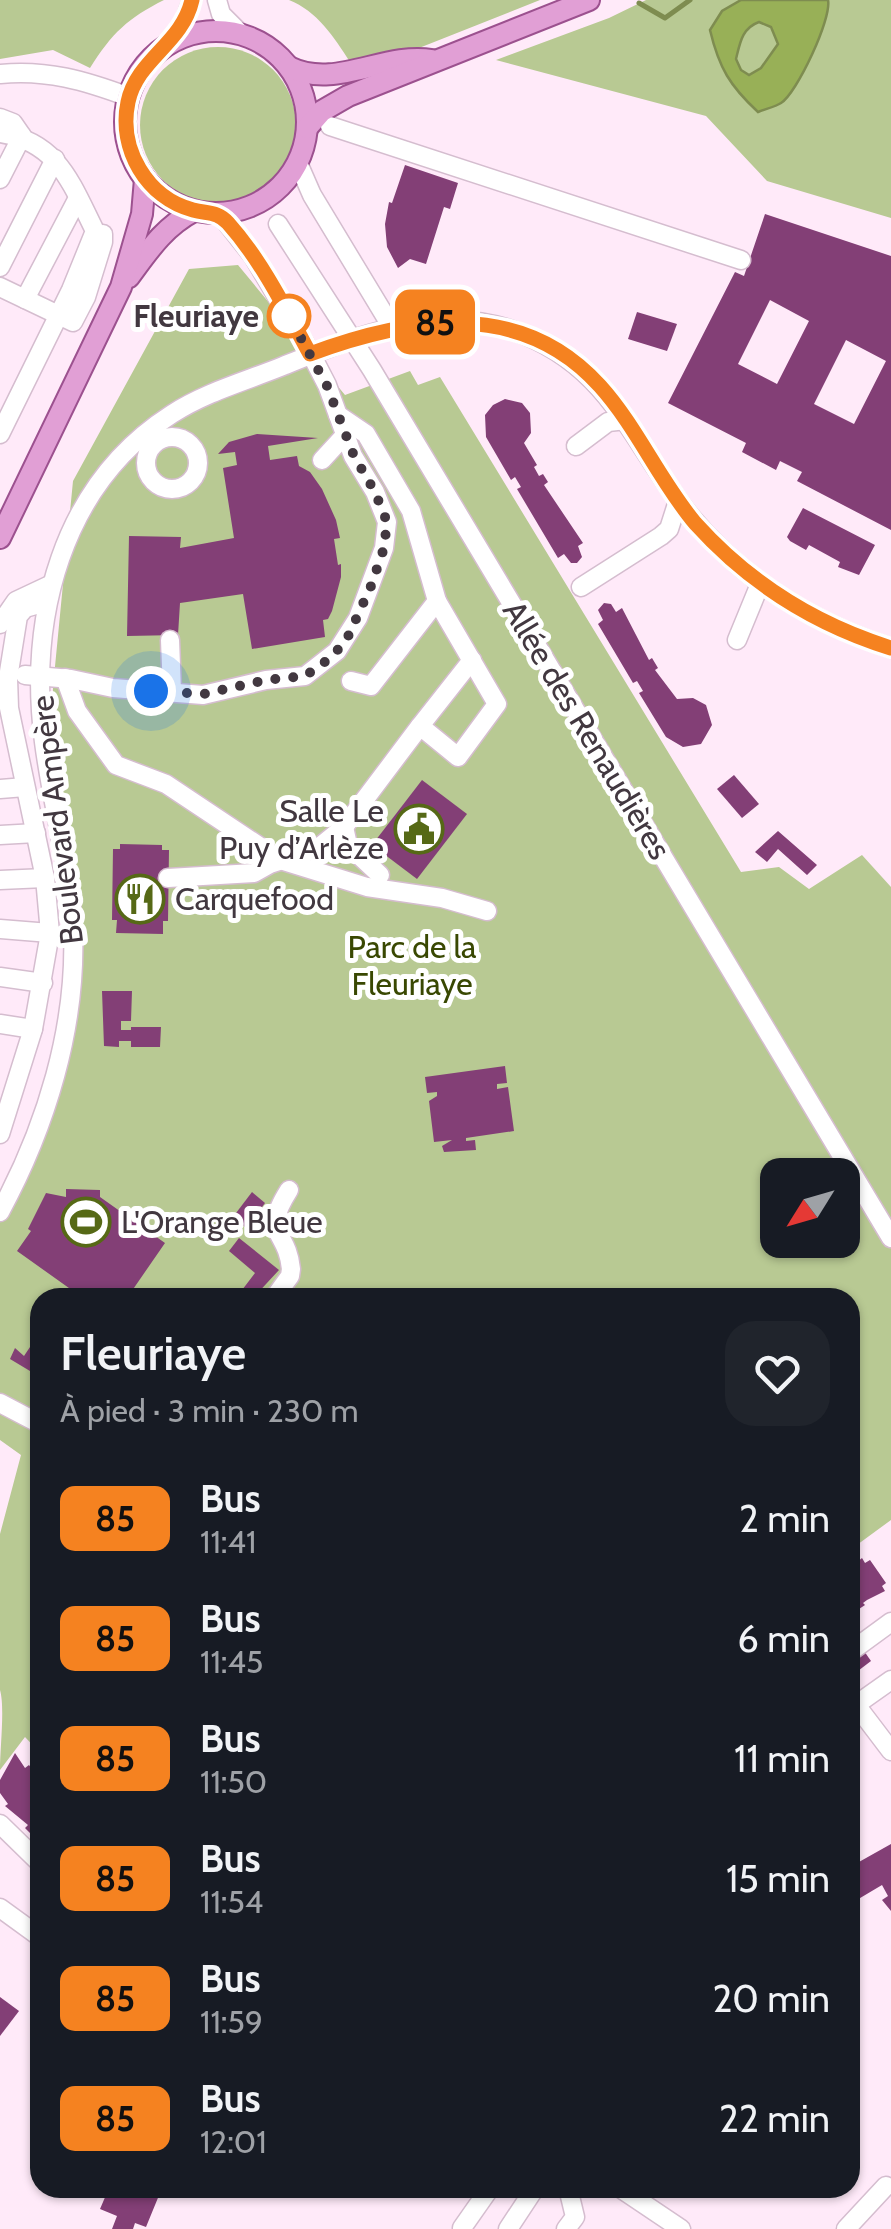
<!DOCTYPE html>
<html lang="fr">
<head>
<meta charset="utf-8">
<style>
	body { margin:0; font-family:Cabin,sans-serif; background:#20242c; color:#f1f3f6; height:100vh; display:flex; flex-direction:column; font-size:38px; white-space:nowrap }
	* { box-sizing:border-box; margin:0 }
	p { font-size:32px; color:#9ea1a6 }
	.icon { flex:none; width:55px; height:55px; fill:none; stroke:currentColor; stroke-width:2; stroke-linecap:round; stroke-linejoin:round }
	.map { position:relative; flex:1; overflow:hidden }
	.panel { position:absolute; left:30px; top:1288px; width:830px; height:910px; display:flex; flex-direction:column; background:#171b24; border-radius:30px; box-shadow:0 2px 8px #0004 }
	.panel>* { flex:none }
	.badge { padding:0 20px; border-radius:15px; font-size:35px; line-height:65px }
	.needle { width:65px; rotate:233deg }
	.fabs { position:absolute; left:760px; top:1158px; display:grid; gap:20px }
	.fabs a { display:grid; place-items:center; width:100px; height:100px; border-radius:20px; background:#171b24; box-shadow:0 2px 8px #0004; font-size:50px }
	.you { position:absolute; width:50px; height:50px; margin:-25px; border:8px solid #fff; border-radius:50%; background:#1a73e8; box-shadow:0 0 0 15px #1a73e833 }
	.map>.badge { position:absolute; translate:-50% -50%; box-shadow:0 0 0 5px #fff }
	.round { display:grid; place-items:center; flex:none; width:105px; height:105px; border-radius:30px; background:#20242c }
	.overview { display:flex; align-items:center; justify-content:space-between; height:170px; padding:0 30px }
	h1 { font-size:48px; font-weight:600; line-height:75px }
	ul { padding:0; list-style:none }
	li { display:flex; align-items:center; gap:30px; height:120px; padding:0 30px }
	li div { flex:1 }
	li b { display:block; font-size:38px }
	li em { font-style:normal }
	li .badge { min-width:110px; font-weight:700; text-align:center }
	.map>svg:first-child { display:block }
	.green { fill:#b8c993; fill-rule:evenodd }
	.water { fill:#98b057; stroke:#7e8c50; stroke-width:2.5; fill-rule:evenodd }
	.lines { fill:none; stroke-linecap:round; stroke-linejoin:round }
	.stream { stroke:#7e8c50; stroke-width:5 }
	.building { fill:#833f76; fill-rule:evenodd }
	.minor-casing { stroke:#d5bdcf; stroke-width:21 }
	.major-casing { stroke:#9c518f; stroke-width:24 }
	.minor { stroke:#fff; stroke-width:18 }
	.major { stroke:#e19fd5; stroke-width:20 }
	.line-casing { stroke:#fff; stroke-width:22 }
	.line { stroke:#f58220; stroke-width:15 }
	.walk { stroke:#423840; stroke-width:10; stroke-dasharray:0 18 }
	.stop-dot { fill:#fff; stroke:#f58220; stroke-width:5 }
	.labels { text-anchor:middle; stroke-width:10; stroke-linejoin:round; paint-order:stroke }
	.stop-label { font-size:32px; font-weight:bold; fill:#423840; stroke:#fff; text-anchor:end }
	.street-label { font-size:32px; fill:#423840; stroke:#fff }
	.poi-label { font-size:32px; fill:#423840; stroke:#fff; text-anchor:start }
	.park-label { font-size:32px; fill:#394802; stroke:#fff }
</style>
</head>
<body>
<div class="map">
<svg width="891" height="2229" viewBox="0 0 891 2229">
	<rect width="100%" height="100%" fill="#ffeaf9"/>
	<g class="green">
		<path d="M 0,0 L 164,0 C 128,18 112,33 90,68 L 53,50 L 0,59 Z"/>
		<path d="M 289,0 L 540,0 L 419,48 L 350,62 C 334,37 317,11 289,0 Z"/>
		<polygon points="646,0 891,0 891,218 767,181 706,116 496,60 609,18"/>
		<circle cx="218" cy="125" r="78"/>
		<path d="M 238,265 L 345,395 L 410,371 L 418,385 L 440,377 L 741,872 L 779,867 L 809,889 L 862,855 L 891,887 L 891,1520 L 850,1550 L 850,1298 L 40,1298 L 40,1753 L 25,1737 L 0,1770 C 0,1748 5,1707 0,1690 L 0,1534 L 21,1455 L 0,1440 L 0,1206 L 49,1118 L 82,958 L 70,824 L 52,743 L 53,687 L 73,481 L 189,269 ZM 778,1175 L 842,1175 L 842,1240 L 778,1240 Z"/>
	</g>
	<path class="water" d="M 741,0 L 828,0 C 832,18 797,93 781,103 C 775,107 765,109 758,112 C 730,86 719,68 710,30 L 722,11 ZM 759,22 L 771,27 L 778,44 L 761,68 L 749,75 L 741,70 L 736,59 C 740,43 742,28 759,22 Z"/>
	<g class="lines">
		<polyline class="stream" points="639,3 665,18 690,0"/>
	</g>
	<g class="building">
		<polygon points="405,165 458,183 450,209 444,207 426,264 410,259 398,268 387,247 385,224 389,202 392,203"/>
		<path d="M 765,214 L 891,256 L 891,530 L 797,481 L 802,472 L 780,461 L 776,470 L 742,452 L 746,443 L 668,403 L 735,272 L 744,276 ZM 770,300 L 809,321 L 777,384 L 738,364 ZM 846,340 L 886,361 L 854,424 L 814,404 Z"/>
		<polygon points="637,312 677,324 667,351 628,339"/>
		<polygon points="505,399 522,403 530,413 531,433 524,443 537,465 534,467 539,476 543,474 548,482 544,485 583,543 578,546 582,557 577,563 571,563 564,554 558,558 517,489 521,487 515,477 511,480 486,437 485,415 493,405"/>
		<polygon points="257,434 318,438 268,446 270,460 297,456 299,466 310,472 322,489 336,520 340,538 334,539 338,565 341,564 341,577 332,611 328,619 323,620 325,637 252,649 243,594 180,603 178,635 127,636 129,536 181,537 180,548 234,538 223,468 237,465 235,452 218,454 229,442"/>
		<polygon points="803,508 875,545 859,575 838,567 840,562 809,545 806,550 790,541 787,537"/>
		<polygon points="604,603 611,604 616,612 622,608 649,660 652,658 658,668 655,670 677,699 693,698 706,705 712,725 701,744 683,747 666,737 639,693 643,691 637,681 633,683 598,624 603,620 598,610"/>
		<polygon points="734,775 759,804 742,818 717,789"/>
		<polygon points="422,780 467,814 417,879 372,845"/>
		<polygon points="778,831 817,865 807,875 778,849 767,862 755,852"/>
		<polygon points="120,844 162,845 162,850 169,850 168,921 163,921 163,934 116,933 117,920 112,920 113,849 120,849"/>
		<polygon points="102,991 132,991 131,1021 121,1021 121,1030 131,1030 131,1027 161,1027 160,1047 131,1047 131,1041 119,1041 119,1047 104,1046"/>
		<polygon points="505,1066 507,1083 497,1084 497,1089 508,1087 514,1131 466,1138 466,1141 475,1140 476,1150 444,1152 442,1146 452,1140 434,1142 429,1101 437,1096 437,1092 427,1093 425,1077"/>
		<polygon points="66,1189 100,1190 100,1197 165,1243 127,1298 83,1298 17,1251 31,1231 28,1229 46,1193 66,1197"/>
		<polygon points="252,1192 265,1203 246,1228 233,1217"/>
		<polygon points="239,1238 279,1270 253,1298 236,1298 255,1273 229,1251"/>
		<polygon points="40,1332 40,1366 35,1374 10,1359 15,1348 24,1356"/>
		<polygon points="862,1558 865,1563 870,1560 886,1583 882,1586 885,1591 867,1600 863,1603 865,1605 850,1615 850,1568"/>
		<polygon points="864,1651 871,1661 850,1677 850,1661"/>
		<polygon points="15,1753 25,1768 29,1765 38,1777 35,1780 40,1786 40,1834 36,1839 25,1828 28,1825 5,1806 8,1804 0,1793 0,1780"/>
		<polygon points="891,1844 891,1911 882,1900 888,1896 882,1885 850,1904 850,1867"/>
		<polygon points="0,1997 19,2011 0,2036"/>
		<polygon points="109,2188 162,2188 146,2227 135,2223 133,2229 112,2229 117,2216 100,2209"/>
	</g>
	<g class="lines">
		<g class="minor-casing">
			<g id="minor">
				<polyline points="217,0 221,14 242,35"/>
				<polyline points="169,44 182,28 192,0"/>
				<path d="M 0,74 C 46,69 86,81 129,97"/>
				<polyline points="0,118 13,123 22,136"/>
				<polyline points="330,126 741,260"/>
				<path d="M 0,133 C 58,142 71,183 95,231 L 71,290 L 0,434"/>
				<polyline points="298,163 312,195 393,329"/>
				<polyline points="0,179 22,136"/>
				<polyline points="278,224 372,370 891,1238"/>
				<polyline points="0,267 55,159"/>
				<polyline points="0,287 73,322 86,297 103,242 103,234"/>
				<polyline points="25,299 78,198"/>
				<polyline points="338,415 366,434 411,511 437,601 371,686 351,681"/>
				<circle cx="172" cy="463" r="26"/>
				<polyline points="576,446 608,422 626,420"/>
				<polyline points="322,460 345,435"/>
				<polyline points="581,587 661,536 669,529 678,501"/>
				<polyline points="0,624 16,601 50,585"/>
				<polyline points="170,640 172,691"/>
				<polyline points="737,640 760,584"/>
				<polyline points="25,675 71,679 113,688 203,695 266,680 305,676 337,651 358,618 384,548 387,522 375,492 353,456 327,385 311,354 253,256 219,213"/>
				<polyline points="65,678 77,711 116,765 166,784 280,860 367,887 442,898 487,911"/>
				<polyline points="420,726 472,660"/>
				<polyline points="0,789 25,787"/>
				<polyline points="344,827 348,845 380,875"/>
				<polyline points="0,835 36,833"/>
				<polyline points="168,878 254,873 270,864 317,849 344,827 420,726 458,757 497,704 437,601"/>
				<polyline points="0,880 45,878"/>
				<polyline points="0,929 50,933"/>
				<polyline points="0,977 43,983"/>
				<polyline points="0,1024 33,1029"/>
				<polyline points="0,1134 33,1029 50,933 45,878 9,708 8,678 18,616 25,608 46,602"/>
				<path d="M 0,1212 C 46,1127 77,1027 73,930 C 70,866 52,805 44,742 C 28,618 61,485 172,414 C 206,392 246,381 283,366 C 352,338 434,304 509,329 C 612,364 629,441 691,517 C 744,581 813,623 891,648"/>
				<path d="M 274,1298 L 290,1276 L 291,1269 C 287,1228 260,1236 289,1190"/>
				<polyline points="0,1403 40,1424"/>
				<polyline points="850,1652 891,1622"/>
				<polyline points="850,1697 891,1751"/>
				<polyline points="850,1709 891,1680"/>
				<polyline points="0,1824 40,1863"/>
				<polyline points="0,1908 40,1937"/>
				<polyline points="620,2188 681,2229"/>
				<polyline points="462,2228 490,2188"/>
				<polyline points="508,2229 535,2188"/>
				<polyline points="566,2229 575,2217 568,2188"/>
				<polyline points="846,2229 886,2186"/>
			</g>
		</g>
		<g class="major-casing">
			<g id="major">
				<circle cx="216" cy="122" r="91"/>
				<path d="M 289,67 C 336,90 383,52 432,60"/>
				<polyline points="307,128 322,111 348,96 589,0"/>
				<path d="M 129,277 C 149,250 164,227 194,211"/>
				<polyline points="0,538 121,287 142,214 145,179"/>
			</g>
		</g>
		<use href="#minor" class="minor"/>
		<use href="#major" class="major"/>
	</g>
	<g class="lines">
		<g class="line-casing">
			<path id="line" d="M 192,0 C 182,44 137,59 128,102 C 118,149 147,198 193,210 C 208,214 217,211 228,223 C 262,261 286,310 310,354 C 409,317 521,298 600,386 C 637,427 659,480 695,523 C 749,583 814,624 891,648"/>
		</g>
		<use href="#line" class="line"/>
		<polyline class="walk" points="151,691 204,694 266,680 305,676 329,659 346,641 371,586 384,548 387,522 375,492 354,456 327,386 289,316"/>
	</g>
	<defs>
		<g id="civic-ring" transform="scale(2.5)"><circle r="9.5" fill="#fff" stroke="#566916" stroke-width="1.5"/><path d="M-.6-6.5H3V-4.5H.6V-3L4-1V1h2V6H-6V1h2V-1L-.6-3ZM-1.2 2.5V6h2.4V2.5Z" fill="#566916"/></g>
		<g id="restaurant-ring" transform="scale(2.5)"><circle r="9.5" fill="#fff" stroke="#566916" stroke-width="1.5"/><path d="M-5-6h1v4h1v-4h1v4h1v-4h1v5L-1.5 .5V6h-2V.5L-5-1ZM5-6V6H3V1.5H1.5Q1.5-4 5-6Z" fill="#566916"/></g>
		<g id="stadium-ring" transform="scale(2.5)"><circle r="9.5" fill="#fff" stroke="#566916" stroke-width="1.5"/><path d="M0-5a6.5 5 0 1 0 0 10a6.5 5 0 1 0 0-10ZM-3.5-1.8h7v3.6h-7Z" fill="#566916"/></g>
	</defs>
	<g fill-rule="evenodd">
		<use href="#civic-ring" x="419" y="829"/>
		<use href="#restaurant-ring" x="140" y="899"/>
		<use href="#stadium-ring" x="86" y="1222"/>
	</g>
	<circle class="stop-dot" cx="289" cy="316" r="20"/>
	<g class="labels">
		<g class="stop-label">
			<text x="259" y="327">Fleuriaye</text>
		</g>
		<g class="street-label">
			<text transform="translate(587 730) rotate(59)" y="11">Allée des Renaudières</text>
			<text transform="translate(57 820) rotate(-97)" y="11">Boulevard Ampère</text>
		</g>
		<g class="poi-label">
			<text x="384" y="822" text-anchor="end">Salle Le<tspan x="384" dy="37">Puy d’Arlèze</tspan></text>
			<text x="175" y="910">Carquefood</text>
			<text x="121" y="1233">L'Orange Bleue</text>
		</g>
		<g class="park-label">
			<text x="412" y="958">Parc de la<tspan x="412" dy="37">Fleuriaye</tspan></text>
		</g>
	</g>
</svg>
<div class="fabs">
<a><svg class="needle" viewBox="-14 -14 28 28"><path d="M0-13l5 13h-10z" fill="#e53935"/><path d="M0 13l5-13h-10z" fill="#9ea1a6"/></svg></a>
</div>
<div class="you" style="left:151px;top:691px"></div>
<b class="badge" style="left:435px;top:322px;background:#f58220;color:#111">85</b>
<section class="panel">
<div class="overview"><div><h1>Fleuriaye</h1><p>À pied · 3 min · 230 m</p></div><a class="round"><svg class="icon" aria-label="heart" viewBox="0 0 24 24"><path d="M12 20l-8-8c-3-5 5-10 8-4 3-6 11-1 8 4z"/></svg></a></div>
<ul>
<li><span class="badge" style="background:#f58220;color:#111">85</span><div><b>Bus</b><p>11:41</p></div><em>2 min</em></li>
<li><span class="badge" style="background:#f58220;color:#111">85</span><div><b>Bus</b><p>11:45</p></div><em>6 min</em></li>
<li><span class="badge" style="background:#f58220;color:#111">85</span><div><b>Bus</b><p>11:50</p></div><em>11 min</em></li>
<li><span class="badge" style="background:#f58220;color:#111">85</span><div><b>Bus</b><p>11:54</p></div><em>15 min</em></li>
<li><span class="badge" style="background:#f58220;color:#111">85</span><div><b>Bus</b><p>11:59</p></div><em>20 min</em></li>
<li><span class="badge" style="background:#f58220;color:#111">85</span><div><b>Bus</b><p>12:01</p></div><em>22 min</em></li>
</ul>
</section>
</div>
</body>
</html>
